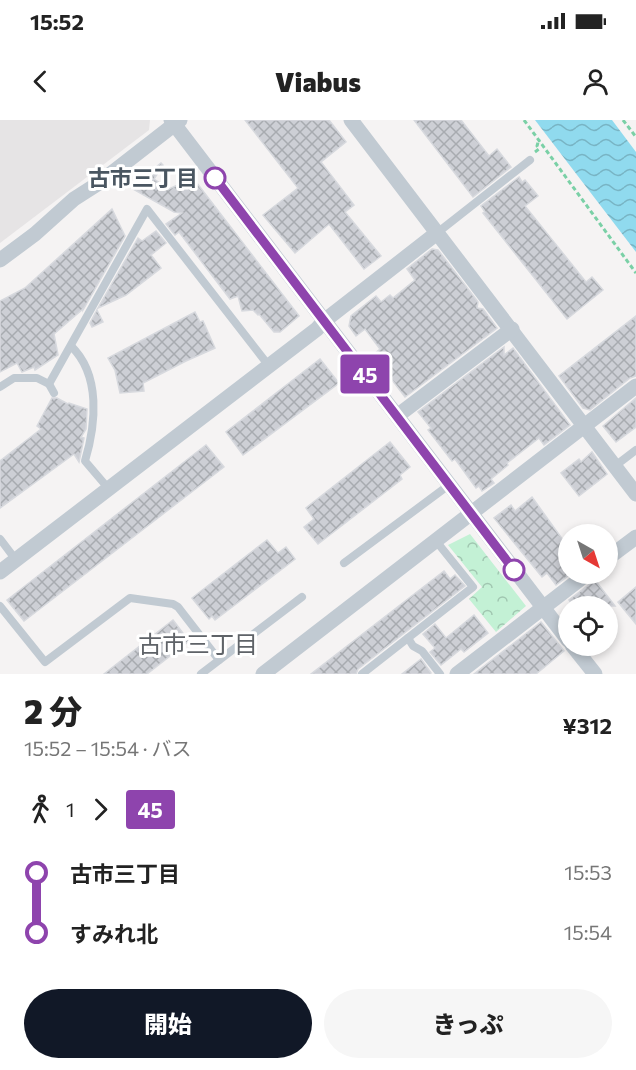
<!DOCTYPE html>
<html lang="ja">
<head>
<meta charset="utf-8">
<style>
	body { margin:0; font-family:Commissioner,"Noto Sans JP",sans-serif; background:#f6f6f6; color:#222; height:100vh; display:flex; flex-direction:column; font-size:22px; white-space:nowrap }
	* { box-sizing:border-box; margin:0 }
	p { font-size:20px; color:#767676 }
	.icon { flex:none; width:33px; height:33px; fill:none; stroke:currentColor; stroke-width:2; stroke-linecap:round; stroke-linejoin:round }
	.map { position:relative; height:554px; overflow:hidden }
	.side { display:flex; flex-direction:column; background:#fff; flex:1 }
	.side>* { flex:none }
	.badge { padding:0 12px; border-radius:4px; font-size:21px; line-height:39px }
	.needle { width:39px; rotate:141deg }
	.controls { position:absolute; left:558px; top:404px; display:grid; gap:12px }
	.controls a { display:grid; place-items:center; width:60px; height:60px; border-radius:50%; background:#fff; box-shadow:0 3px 9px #0003; font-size:30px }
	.map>.badge { position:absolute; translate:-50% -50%; box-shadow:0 0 0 3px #fff }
	.legs { display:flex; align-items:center; gap:9px; height:66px; padding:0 24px; font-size:20px }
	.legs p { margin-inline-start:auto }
	.overview { display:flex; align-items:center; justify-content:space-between; height:102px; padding:0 24px }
	h1 { font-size:33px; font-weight:800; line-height:45px }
	.action { display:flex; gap:12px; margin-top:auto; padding:12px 24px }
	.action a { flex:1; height:69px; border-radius:36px; background:#111827; color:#fff; font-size:24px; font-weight:800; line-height:69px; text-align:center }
	.action a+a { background:#f6f6f6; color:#222 }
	ul { padding:0 24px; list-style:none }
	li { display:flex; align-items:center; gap:21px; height:60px; font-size:22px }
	li i { display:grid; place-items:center; width:9px; height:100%; margin:0 8px; background:currentColor }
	li i::after { content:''; width:15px; height:15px; margin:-8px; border:4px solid; border-radius:50%; background:#fff }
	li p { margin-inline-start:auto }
	li:first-child i { background:linear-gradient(#0000 50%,currentColor 0) }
	li:last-child i { background:linear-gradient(currentColor 50%,#0000 0) }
	.status { display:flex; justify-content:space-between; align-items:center; height:42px; padding:0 30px; background:#fff; direction:ltr }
	.status svg { height:16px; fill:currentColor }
	header { display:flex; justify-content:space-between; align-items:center; height:78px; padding:0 24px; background:#fff; font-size:27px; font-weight:800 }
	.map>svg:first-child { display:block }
	.education { fill:#e6e4e5 }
	.forest { fill:url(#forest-crowns) }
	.water { fill:url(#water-waves) }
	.building { fill:url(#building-cross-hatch); stroke:#d7d9de; stroke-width:1.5 }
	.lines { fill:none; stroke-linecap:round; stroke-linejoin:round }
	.path { stroke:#7ad0a6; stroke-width:3; stroke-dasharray:4.5 3; stroke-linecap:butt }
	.lane { stroke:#c1cad2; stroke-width:8 }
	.street { stroke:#c1cad2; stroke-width:15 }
	.line-1-casing { stroke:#fff; stroke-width:14 }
	.line-1 { stroke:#8e44ad; stroke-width:9 }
	.stop-1-dot { fill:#fff; stroke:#8e44ad; stroke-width:3 }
	.labels { text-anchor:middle; stroke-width:6; stroke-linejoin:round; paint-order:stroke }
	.stop-label { font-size:22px; font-weight:bold; fill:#4a5661; stroke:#fff; text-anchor:end }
	.neighbourhood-label { font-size:24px; fill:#5f6368; stroke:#fff }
</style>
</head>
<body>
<div class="status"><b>15:52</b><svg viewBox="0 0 49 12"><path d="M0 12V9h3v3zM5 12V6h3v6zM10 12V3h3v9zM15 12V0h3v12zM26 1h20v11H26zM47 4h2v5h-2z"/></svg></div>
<header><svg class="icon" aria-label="back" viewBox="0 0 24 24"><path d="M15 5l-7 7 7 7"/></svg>Viabus<svg class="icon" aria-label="person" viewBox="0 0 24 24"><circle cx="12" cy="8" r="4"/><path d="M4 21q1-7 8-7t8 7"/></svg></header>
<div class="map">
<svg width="636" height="554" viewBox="0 0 636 554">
	<defs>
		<pattern id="forest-crowns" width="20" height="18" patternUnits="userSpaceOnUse" patternTransform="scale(1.5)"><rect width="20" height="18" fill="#c3f1d5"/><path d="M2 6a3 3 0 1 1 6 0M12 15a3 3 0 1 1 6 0" fill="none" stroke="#a0c6b0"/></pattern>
		<pattern id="water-waves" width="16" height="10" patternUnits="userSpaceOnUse" patternTransform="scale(1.5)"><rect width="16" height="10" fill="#90daee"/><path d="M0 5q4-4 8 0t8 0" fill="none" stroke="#78b4c4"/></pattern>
		<pattern id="building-cross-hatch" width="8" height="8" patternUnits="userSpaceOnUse" patternTransform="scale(1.5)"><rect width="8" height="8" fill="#cdcfd5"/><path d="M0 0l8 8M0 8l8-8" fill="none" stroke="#a8abb0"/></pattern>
	</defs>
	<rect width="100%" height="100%" fill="#f5f3f3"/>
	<polygon class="education" points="0,0 150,0 149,10 0,123"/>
	<polygon class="forest" points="470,414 526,486 496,512 469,479 482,467 448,425"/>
	<polygon class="water" points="535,0 612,0 636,32 636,132"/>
	<g class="building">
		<polygon points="245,0 329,0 346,22 321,42 354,85 345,92 381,136 364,149 329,104 295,133 263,95 298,68"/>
		<polygon points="414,0 461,0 489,36 497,29 511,47 473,77"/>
		<polygon points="161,43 163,45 154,59 169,69 193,58 299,196 280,212 274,212 259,194 258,195 253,190 242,191 238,176 230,179 179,112 175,115 166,104 182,93 174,92 131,68"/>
		<polygon points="519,57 522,62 525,60 538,76 525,86 586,162 592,157 603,170 567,199 483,93 485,92 481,86"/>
		<polygon points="112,89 125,116 83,190 83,189 54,214 58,235 35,250 34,247 22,252 17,243 0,252 0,181 25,168"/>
		<polygon points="156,111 166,123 151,135 161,148 126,175 98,188 138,118 142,121"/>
		<polygon points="432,129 438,130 478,182 477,188 483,189 497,208 405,277 373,235 380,229 365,209 356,216 349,206 351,196 376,176 381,182 390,175 393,178 415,160 407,149"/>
		<polygon points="97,190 103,202 92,207 90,203"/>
		<polygon points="195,192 200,202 203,201 215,228 186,241 143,263 144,271 120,273 115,250 108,238"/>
		<polygon points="636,196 636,256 630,258 590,290 583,288 559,256"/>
		<polygon points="504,227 504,235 513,228 570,305 544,325 539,318 507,343 508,345 491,359 494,363 482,371 479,366 476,368 455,339 452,341 428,310 431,308 418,292"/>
		<polygon points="320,239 339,263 243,335 226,312"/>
		<polygon points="52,278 57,278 68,284 69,283 87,289 86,309 81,317 84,318 79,342 74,334 0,388 0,341 41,309 37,306"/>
		<polygon points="636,278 636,307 616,322 603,306"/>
		<polygon points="390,322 410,347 400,355 402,359 318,424 304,407 314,399 306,388"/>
		<polygon points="206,325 224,347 24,501 7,480"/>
		<polygon points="592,332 607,354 579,376 561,353 579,339 581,342"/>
		<polygon points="532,377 568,427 568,453 572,453 556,465 547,453 542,457 494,398 511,385 515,391"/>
		<polygon points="267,420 278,433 286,427 295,439 215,500 212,496 209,499 192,478"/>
		<polygon points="444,451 450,459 455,455 465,466 358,549 356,554 311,554"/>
		<polygon points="595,460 615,486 573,486 569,480"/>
		<polygon points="636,467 636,504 618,482"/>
		<polygon points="474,495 488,513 464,532 461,529 441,545 430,532 435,528 423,514 435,504 446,518"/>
		<polygon points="173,500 189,521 147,554 104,554"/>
		<polygon points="541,502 564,531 536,554 474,554"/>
		<polygon points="421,539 431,553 430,554 402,554"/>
	</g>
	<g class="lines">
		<g class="path">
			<polyline points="524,0 636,153"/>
			<polyline points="623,0 636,17"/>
			<polyline points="535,32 539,29 537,26 539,19"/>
		</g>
		<g class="lane">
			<polyline points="437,113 530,40"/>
			<path d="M 71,226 C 101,255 96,304 85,341 L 108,368"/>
			<polyline points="49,264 147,89 269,246"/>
			<polyline points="0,267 14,258 37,258 49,264 54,273"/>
			<polyline points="615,346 636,330"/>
			<polyline points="0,419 16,440"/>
			<polyline points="344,443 449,365"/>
			<polyline points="0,486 45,542 130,478 173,484 178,487 219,540"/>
			<polyline points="408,518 413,526 422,531 440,554"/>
			<polyline points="201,554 302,477"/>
			<polyline points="362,554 473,467 436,421"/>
		</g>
		<g class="street">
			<polyline points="171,0 568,520"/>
			<polyline points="351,0 636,374"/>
			<polyline points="0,140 35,114 74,79 99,63 180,0"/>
			<polyline points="397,296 512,209"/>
			<polyline points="608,438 636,417"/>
			<polyline points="0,452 317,209 324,201 437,113"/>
			<polyline points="572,525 595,554"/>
			<polyline points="263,554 636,266"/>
			<polyline points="457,554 588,453"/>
		</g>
	</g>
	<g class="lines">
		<g class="line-1-casing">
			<polyline id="line-1" points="215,58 514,450"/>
		</g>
		<use href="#line-1" class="line-1"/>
	</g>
	<g class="stop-1-dot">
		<circle cx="215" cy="58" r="10"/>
		<circle cx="514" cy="450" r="10"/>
	</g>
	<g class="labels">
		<g class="stop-label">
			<text x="198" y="66">古市三丁目</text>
		</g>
		<g class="neighbourhood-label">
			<text x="198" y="533">古市三丁目</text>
		</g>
	</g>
</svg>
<div class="controls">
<a><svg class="needle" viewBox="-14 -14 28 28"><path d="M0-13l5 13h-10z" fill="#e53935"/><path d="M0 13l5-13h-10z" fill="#767676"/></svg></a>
<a><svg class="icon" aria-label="locate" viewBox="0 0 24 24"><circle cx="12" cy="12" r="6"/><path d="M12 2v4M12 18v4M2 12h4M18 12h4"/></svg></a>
</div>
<b class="badge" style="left:365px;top:254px;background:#8e44ad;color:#fff">45</b>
</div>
<section class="side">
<div class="overview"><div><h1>2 分</h1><p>15:52 – 15:54 · バス</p></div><b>¥312</b></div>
<div class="legs"><svg class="icon" aria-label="walk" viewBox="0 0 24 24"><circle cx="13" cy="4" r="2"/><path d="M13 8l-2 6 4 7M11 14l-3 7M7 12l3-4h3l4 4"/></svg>1<svg class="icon" aria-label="forward" viewBox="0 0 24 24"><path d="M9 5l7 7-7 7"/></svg><b class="badge" style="background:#8e44ad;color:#fff">45</b></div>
<ul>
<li><i style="color:#8e44ad"></i><b>古市三丁目</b><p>15:53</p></li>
<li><i style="color:#8e44ad"></i><b>すみれ北</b><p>15:54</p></li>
</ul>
<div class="action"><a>開始</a><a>きっぷ</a></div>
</section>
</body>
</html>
